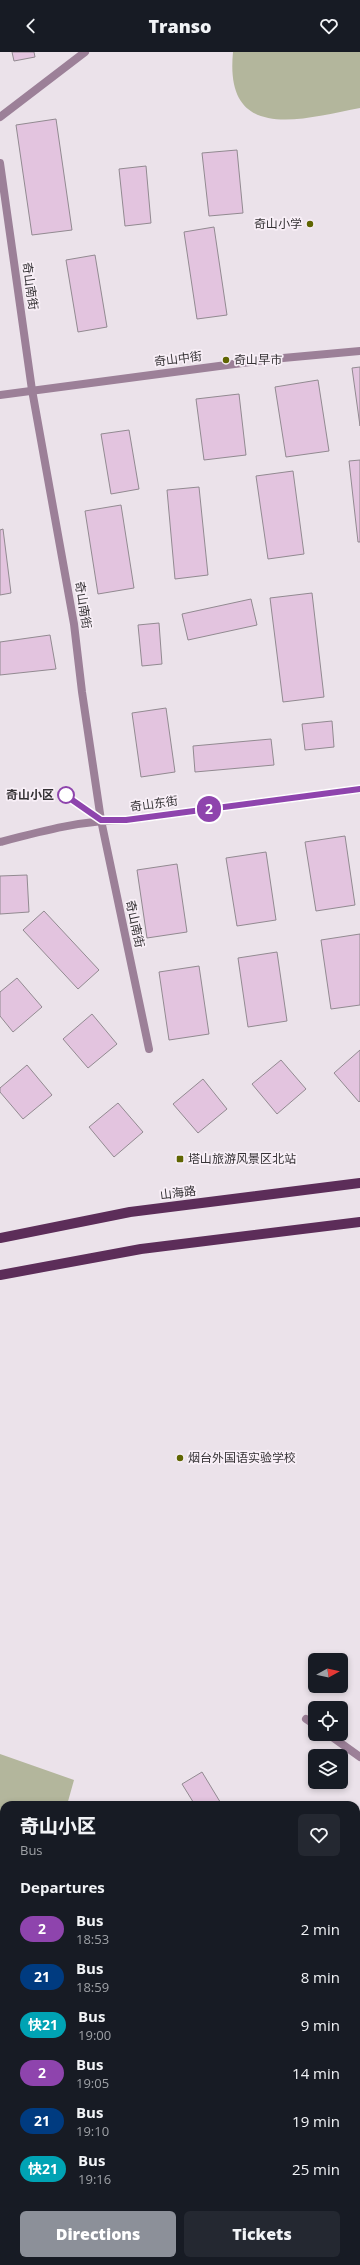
<!DOCTYPE html>
<html lang="en">
<head>
<meta charset="utf-8">
<style>
	body { margin:0; font-family:"Open Sans","Noto Sans SC",sans-serif; background:#242831; color:#f1f3f6; height:100vh; display:flex; flex-direction:column; font-size:15px; white-space:nowrap }
	* { box-sizing:border-box; margin:0 }
	p { font-size:13px; color:#9ea1a6 }
	.icon { flex:none; width:22px; height:22px; fill:none; stroke:currentColor; stroke-width:2; stroke-linecap:round; stroke-linejoin:round }
	.map { position:relative; flex:1; overflow:hidden }
	.drawer { position:absolute; left:0px; top:1749px; width:360px; height:464px; display:flex; flex-direction:column; background:#171b24; border-radius:12px 12px 0 0; box-shadow:0 2px 6px #0003 }
	.drawer>* { flex:none }
	.badge { padding:0 8px; border-radius:13px; font-size:14px; line-height:26px }
	.needle { width:26px; rotate:82deg }
	.controls { position:absolute; left:308px; top:1601px; display:grid; gap:8px }
	.controls a { display:grid; place-items:center; width:40px; height:40px; border-radius:6px; background:#171b24; box-shadow:0 2px 6px #0003; font-size:20px }
	.map>.badge { position:absolute; translate:-50% -50%; box-shadow:0 0 0 2px #fff }
	h2 { padding:0 20px; font-size:15px; line-height:36px }
	.round { display:grid; place-items:center; flex:none; width:42px; height:42px; border-radius:6px; background:#242831 }
	.head { display:flex; align-items:center; justify-content:space-between; height:68px; padding:0 20px }
	h1 { font-size:19px; font-weight:800; line-height:30px }
	.action { display:flex; gap:8px; margin-top:auto; padding:8px 20px }
	.action a { flex:1; height:46px; border-radius:6px; background:#8c9099; color:#fff; font-size:16px; font-weight:800; line-height:46px; text-align:center }
	.action a+a { background:#242831; color:#f1f3f6 }
	ul { padding:0; list-style:none }
	li { display:flex; align-items:center; gap:12px; height:48px; padding:0 20px }
	li div { flex:1 }
	li b { display:block; font-size:15px }
	li em { font-style:normal }
	li .badge { min-width:44px; font-weight:700; text-align:center }
	header { display:flex; justify-content:space-between; align-items:center; height:52px; padding:0 20px; background:#171b24; font-size:18px; font-weight:800 }
	.map>svg:first-child { display:block }
	.green { fill:#b3b69c }
	.building { fill:#e3c4df; stroke:#928a91 }
	.lines { fill:none; stroke-linecap:round; stroke-linejoin:round }
	.street { stroke:#9c8098; stroke-width:8 }
	.primary { stroke:#5c2d59; stroke-width:10 }
	.line-casing { stroke:#fff; stroke-width:9 }
	.line { stroke:#8e44ad; stroke-width:6 }
	.poi-dot { fill:#5f6502; stroke:#f8eff7; stroke-width:1.5 }
	.stop-dot { fill:#fff; stroke:#8e44ad; stroke-width:2 }
	.labels { text-anchor:middle; stroke-width:3.5; stroke-linejoin:round; paint-order:stroke }
	.poi-label { font-size:12px; fill:#353235; stroke:#f8eff7; text-anchor:start }
	.street-label { font-size:12px; fill:#353235; stroke:#f8eff7 }
	.stop-label { font-size:12px; font-weight:bold; fill:#353235; stroke:#f8eff7; text-anchor:end }
</style>
</head>
<body>
<header><svg class="icon" aria-label="back" viewBox="0 0 24 24"><path d="M15 5l-7 7 7 7"/></svg>Transo<svg class="icon" aria-label="heart" viewBox="0 0 24 24"><path d="M12 20l-8-8c-3-5 5-10 8-4 3-6 11-1 8 4z"/></svg></header>
<div class="map">
<svg width="360" height="2213" viewBox="0 0 360 2213">
	<rect width="100%" height="100%" fill="#ebe2ea"/>
	<g class="green">
		<path d="M 233,0 L 360,0 L 360,56 C 302,67 224,92 233,0 Z"/>
		<polygon points="0,1702 74,1728 67,1753 4,1753 4,1892 0,1896"/>
		<polygon points="0,1994 4,1994 4,2209 356,2209 356,2156 360,2155 360,2213 0,2213"/>
	</g>
	<g class="building">
		<polygon points="12,0 34,0 35,5 14,9"/>
		<polygon points="56,67 72,178 32,183 16,73"/>
		<polygon points="237,98 243,161 209,164 202,101"/>
		<polygon points="146,114 151,171 125,174 119,117"/>
		<polygon points="214,175 227,263 197,267 184,180"/>
		<polygon points="95,203 107,275 78,280 66,208"/>
		<polygon points="360,315 360,374 352,316"/>
		<polygon points="318,328 329,399 286,405 275,335"/>
		<polygon points="239,342 246,403 204,408 196,347"/>
		<polygon points="129,378 139,437 111,442 101,382"/>
		<polygon points="360,408 360,490 358,490 349,409"/>
		<polygon points="293,419 304,502 268,507 256,424"/>
		<polygon points="199,435 208,523 175,527 167,438"/>
		<polygon points="121,453 134,536 98,542 85,459"/>
		<polygon points="3,477 11,541 0,543 0,478"/>
		<polygon points="312,541 324,645 283,650 270,546"/>
		<polygon points="251,547 257,573 188,588 182,562"/>
		<polygon points="159,571 162,612 142,614 138,573"/>
		<polygon points="50,583 56,617 0,623 0,590"/>
		<polygon points="166,656 175,720 141,725 132,661"/>
		<polygon points="332,669 334,695 305,698 302,672"/>
		<polygon points="271,687 274,713 195,720 193,694"/>
		<polygon points="345,784 355,853 316,859 305,790"/>
		<polygon points="266,800 276,868 237,874 226,806"/>
		<polygon points="177,812 187,880 147,886 137,818"/>
		<polygon points="27,823 29,860 0,862 0,824"/>
		<polygon points="44,859 99,918 78,937 23,878"/>
		<polygon points="360,882 360,953 331,957 321,888"/>
		<polygon points="277,900 287,969 248,975 238,906"/>
		<polygon points="199,914 209,982 169,988 159,920"/>
		<polygon points="17,926 42,955 13,980 0,964 0,940"/>
		<polygon points="92,962 117,992 88,1016 63,987"/>
		<polygon points="360,998 360,1049 359,1050 334,1021"/>
		<polygon points="281,1008 306,1037 277,1062 252,1032"/>
		<polygon points="27,1013 52,1043 23,1067 0,1040 0,1036"/>
		<polygon points="203,1027 227,1057 198,1081 173,1052"/>
		<polygon points="118,1051 143,1080 114,1105 89,1075"/>
		<polygon points="202,1720 222,1753 195,1753 182,1732"/>
		<polygon points="356,1884 360,1885 360,1939 356,1967"/>
	</g>
	<g class="lines">
		<g class="street">
			<polyline points="0,65 85,0"/>
			<polyline points="0,111 32,338 74,572 82,640 101,768 149,997"/>
			<polyline points="0,343 272,307 360,299"/>
			<path d="M 0,790 C 42,779 83,768 126,768 L 360,737"/>
			<polyline points="306,1667 315,1673"/>
			<polyline points="328,1682 360,1705"/>
		</g>
		<g class="primary">
			<polyline points="0,1186 130,1160 360,1131"/>
			<polyline points="0,1223 141,1197 360,1170"/>
		</g>
	</g>
	<g class="lines">
		<g class="line-casing">
			<polyline id="line" points="65,743 101,768 126,768 360,737"/>
		</g>
		<use href="#line" class="line"/>
	</g>
	<g class="poi-dot">
		<circle cx="310" cy="172" r="4"/>
		<circle cx="226" cy="308" r="4"/>
		<rect x="176" y="1103" width="8" height="8" rx="2"/>
		<circle cx="180" cy="1406" r="4"/>
	</g>
	<circle class="stop-dot" cx="66" cy="743" r="8"/>
	<g class="labels">
		<g class="poi-label">
			<text x="302" y="176" text-anchor="end">奇山小学</text>
			<text x="234" y="312">奇山早市</text>
			<text x="188" y="1111">塔山旅游风景区北站</text>
			<text x="188" y="1410">烟台外国语实验学校</text>
		</g>
		<g class="street-label">
			<text transform="translate(30 234) rotate(82)" y="4">奇山南街</text>
			<text transform="translate(178 307) rotate(-7)" y="4">奇山中街</text>
			<text transform="translate(83 553) rotate(81)" y="4">奇山南街</text>
			<text transform="translate(154 752) rotate(-8)" y="4">奇山东街</text>
			<text transform="translate(135 872) rotate(78)" y="4">奇山南街</text>
			<text transform="translate(178 1141) rotate(-7)" y="4">山海路</text>
		</g>
		<g class="stop-label">
			<text x="54" y="747">奇山小区</text>
		</g>
	</g>
</svg>
<div class="controls">
<a><svg class="needle" viewBox="-14 -14 28 28"><path d="M0-13l5 13h-10z" fill="#e53935"/><path d="M0 13l5-13h-10z" fill="#9ea1a6"/></svg></a>
<a><svg class="icon" aria-label="locate" viewBox="0 0 24 24"><circle cx="12" cy="12" r="6"/><path d="M12 2v4M12 18v4M2 12h4M18 12h4"/></svg></a>
<a><svg class="icon" aria-label="layers" viewBox="0 0 24 24"><path d="M12 4l9 5-9 5-9-5zM3 14l9 5 9-5"/></svg></a>
</div>
<b class="badge" style="left:209px;top:757px;background:#8e44ad;color:#fff">2</b>
<section class="drawer">
<div class="head"><div><h1>奇山小区</h1><p>Bus</p></div><a class="round"><svg class="icon" aria-label="heart" viewBox="0 0 24 24"><path d="M12 20l-8-8c-3-5 5-10 8-4 3-6 11-1 8 4z"/></svg></a></div>
<h2>Departures</h2>
<ul>
<li><span class="badge" style="background:#8e44ad;color:#fff">2</span><div><b>Bus</b><p>18:53</p></div><em>2 min</em></li>
<li><span class="badge" style="background:#003b80;color:#fff">21</span><div><b>Bus</b><p>18:59</p></div><em>8 min</em></li>
<li><span class="badge" style="background:#00a3b4;color:#fff">快21</span><div><b>Bus</b><p>19:00</p></div><em>9 min</em></li>
<li><span class="badge" style="background:#8e44ad;color:#fff">2</span><div><b>Bus</b><p>19:05</p></div><em>14 min</em></li>
<li><span class="badge" style="background:#003b80;color:#fff">21</span><div><b>Bus</b><p>19:10</p></div><em>19 min</em></li>
<li><span class="badge" style="background:#00a3b4;color:#fff">快21</span><div><b>Bus</b><p>19:16</p></div><em>25 min</em></li>
</ul>
<div class="action"><a>Directions</a><a>Tickets</a></div>
</section>
</div>
</body>
</html>
